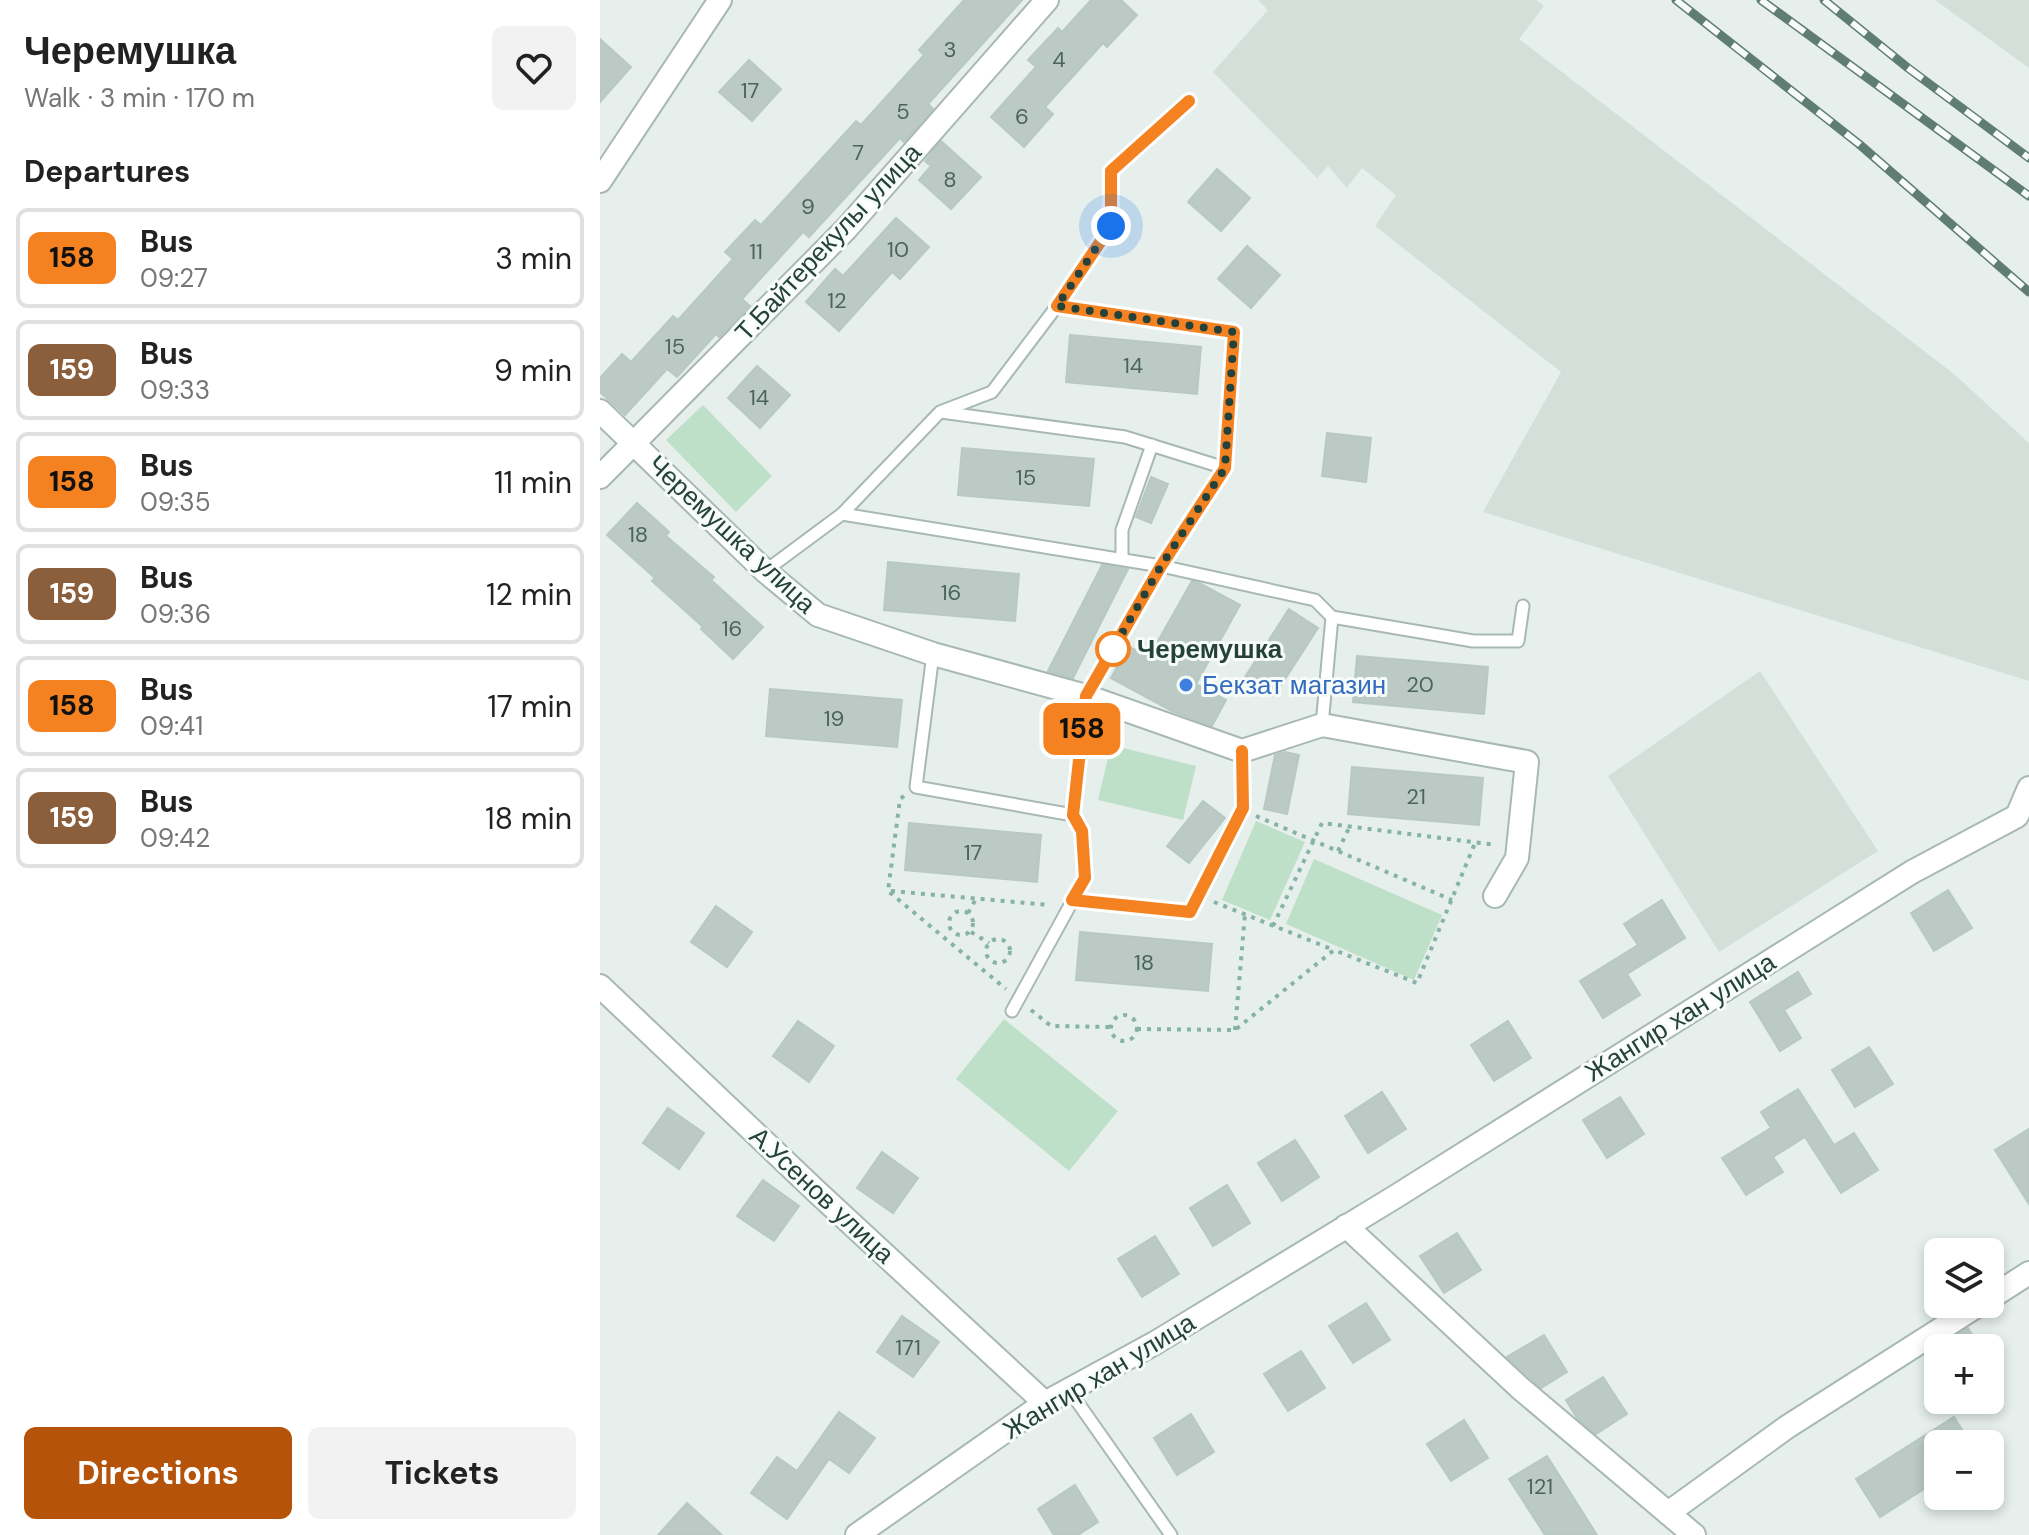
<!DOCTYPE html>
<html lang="en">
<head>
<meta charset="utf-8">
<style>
	body { margin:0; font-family:"DM Sans",sans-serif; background:#f2f2f2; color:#222; height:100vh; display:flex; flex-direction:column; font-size:30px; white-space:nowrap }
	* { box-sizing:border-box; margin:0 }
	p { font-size:26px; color:#767676 }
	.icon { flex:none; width:44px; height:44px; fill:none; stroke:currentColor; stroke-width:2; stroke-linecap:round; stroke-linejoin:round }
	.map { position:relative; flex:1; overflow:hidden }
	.details { display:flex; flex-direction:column; background:#fff; width:600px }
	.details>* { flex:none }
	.badge { padding:0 16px; border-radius:12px; font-size:28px; line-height:52px }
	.tools { position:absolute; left:1324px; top:1238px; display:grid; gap:16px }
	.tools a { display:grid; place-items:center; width:80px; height:80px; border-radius:12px; background:#fff; box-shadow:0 4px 12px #0003; font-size:40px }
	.you { position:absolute; width:40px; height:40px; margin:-20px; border:6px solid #fff; border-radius:50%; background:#1a73e8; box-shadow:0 0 0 12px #1a73e833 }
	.map>.badge { position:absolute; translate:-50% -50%; box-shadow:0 0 0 4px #fff }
	h2 { padding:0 24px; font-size:30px; line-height:72px }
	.round { display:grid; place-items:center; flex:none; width:84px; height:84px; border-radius:12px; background:#f2f2f2 }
	.summary { display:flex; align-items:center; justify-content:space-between; height:136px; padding:0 24px }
	h1 { font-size:38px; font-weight:700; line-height:60px }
	.primary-button { display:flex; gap:16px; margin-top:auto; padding:16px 24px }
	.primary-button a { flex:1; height:92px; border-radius:12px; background:#b45309; color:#fff; font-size:32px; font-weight:700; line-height:92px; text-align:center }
	.primary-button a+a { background:#f2f2f2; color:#222 }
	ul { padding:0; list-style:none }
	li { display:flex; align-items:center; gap:24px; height:100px; margin:0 16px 12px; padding:0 8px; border:4px solid #e0e0e0; border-radius:12px }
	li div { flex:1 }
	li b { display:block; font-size:30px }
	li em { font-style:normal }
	li .badge { min-width:88px; font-weight:700; text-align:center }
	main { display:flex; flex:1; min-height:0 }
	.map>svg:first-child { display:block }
	.built { fill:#d4dfda }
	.green { fill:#bfe0c8 }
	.building { fill:#bbcac4; stroke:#b8c9c2; stroke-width:2 }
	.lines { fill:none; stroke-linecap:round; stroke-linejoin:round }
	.lane-casing { stroke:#a8b8b2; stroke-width:15 }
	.street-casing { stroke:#a8b8b2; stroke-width:26 }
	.path { stroke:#86b3a5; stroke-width:4; stroke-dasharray:4 6; stroke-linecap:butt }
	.lane { stroke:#fff; stroke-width:11 }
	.street { stroke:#fff; stroke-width:22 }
	.rail-casing { stroke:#5f7d75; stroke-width:9 }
	.rail { stroke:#f7fbf9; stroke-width:6; stroke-dasharray:18; stroke-linecap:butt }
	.line-casing { stroke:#fff; stroke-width:18 }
	.line { stroke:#f58220; stroke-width:12 }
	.walk { stroke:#24423a; stroke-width:8; stroke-dasharray:0 14.4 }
	.stop-dot { fill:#fff; stroke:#f58220; stroke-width:4 }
	.shop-dot { fill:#3f7fe0; stroke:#f7fbf9; stroke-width:3 }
	.labels { text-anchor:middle; stroke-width:6; stroke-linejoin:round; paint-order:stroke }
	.number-label { font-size:22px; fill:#4a645c }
	.street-label { font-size:26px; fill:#24423a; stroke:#f7fbf9 }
	.stop-label { font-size:26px; font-weight:bold; fill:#24423a; stroke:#f7fbf9; text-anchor:start }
	.shop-label { font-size:26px; fill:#366cbe; stroke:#f7fbf9; text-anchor:start }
</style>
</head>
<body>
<main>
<section class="details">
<div class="summary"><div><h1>Черемушка</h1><p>Walk · 3 min · 170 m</p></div><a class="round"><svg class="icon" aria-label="heart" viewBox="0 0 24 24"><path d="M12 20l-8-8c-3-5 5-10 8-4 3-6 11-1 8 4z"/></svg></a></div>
<h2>Departures</h2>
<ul>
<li><span class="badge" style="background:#f58220;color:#111">158</span><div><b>Bus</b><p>09:27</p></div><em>3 min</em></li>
<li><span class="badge" style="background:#8b5e3c;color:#fff">159</span><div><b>Bus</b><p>09:33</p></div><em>9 min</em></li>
<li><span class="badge" style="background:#f58220;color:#111">158</span><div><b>Bus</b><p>09:35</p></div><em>11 min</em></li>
<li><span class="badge" style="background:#8b5e3c;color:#fff">159</span><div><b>Bus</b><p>09:36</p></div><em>12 min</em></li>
<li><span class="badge" style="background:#f58220;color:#111">158</span><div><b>Bus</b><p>09:41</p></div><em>17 min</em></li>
<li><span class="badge" style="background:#8b5e3c;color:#fff">159</span><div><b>Bus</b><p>09:42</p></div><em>18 min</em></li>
</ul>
<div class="primary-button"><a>Directions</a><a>Tickets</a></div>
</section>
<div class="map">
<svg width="1429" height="1535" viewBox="0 0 1429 1535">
	<rect width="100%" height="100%" fill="#e6efeb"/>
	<g class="built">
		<polygon points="658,0 936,0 944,6 919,39 1354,374 1429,443 1429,681 883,512 961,372 775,226 796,195 762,168 747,188 728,166 717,178 613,72 668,10"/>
		<polygon points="1335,0 1429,0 1429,68"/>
		<polygon points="1160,671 1278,851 1119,952 1008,776"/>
	</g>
	<g class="green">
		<polygon points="103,405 172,476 136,512 66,440"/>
		<polygon points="511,745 596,766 583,820 498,800"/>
		<polygon points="656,821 705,842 670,920 622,900"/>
		<polygon points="714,859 842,915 814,980 686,924"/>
		<polygon points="404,1019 518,1111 469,1171 356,1079"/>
	</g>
	<g class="building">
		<polygon points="364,0 422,0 328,104 333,109 304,142 300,138 209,237 203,232 142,299 150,306 119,337 116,334 77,377 67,369 25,415 0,392 0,378 22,354 31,362 73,316 78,320 133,259 125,252 155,220 161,225 256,121 261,125 324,55 319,50"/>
		<polygon points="491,0 521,0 537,15 507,47 503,43 445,107 453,114 424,147 391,117 436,67 428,60 458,28 462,32"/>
		<polygon points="0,39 31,67 0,102"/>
		<polygon points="149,60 181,89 152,121 119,92"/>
		<polygon points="341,141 381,177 351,209 319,180 331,166 325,161"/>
		<polygon points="617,169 650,198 621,231 588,202"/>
		<polygon points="296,218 329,247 300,279 292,272 239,331 206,302 235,269 243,276"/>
		<polygon points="647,246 680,275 651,308 618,279"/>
		<polygon points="470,335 601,347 597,394 466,382"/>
		<polygon points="157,366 190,395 160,428 128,398"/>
		<polygon points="727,433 771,438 766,482 722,476"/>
		<polygon points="362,448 494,459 489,506 358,495"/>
		<polygon points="551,477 568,484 551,523 536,517"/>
		<polygon points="37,503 69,532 66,536 114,577 111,580 163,627 133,659 101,629 103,627 52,581 55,578 7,535"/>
		<polygon points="288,562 419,574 415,621 284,610"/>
		<polygon points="502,565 528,569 473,678 448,671"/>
		<polygon points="592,581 601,584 640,605 596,684 626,700 612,726 572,711 511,678 528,646 549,657"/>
		<polygon points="689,609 718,628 674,696 645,677"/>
		<polygon points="757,656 888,667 884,714 753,702"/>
		<polygon points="170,689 302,700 297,747 166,736"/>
		<polygon points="685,752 699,755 687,814 664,809 675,755"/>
		<polygon points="752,767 883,778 879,825 748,814"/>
		<polygon points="603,801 625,818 589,863 567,846"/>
		<polygon points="309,823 441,835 437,882 305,870"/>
		<polygon points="1348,890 1372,928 1334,951 1311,913"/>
		<polygon points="1062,900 1085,938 1027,974 1040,995 1003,1018 980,981 1038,945 1024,924"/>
		<polygon points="116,906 152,932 127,967 91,942"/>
		<polygon points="480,932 612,944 608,991 476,980"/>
		<polygon points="1198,972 1211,994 1184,1010 1201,1038 1180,1051 1150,1002"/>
		<polygon points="198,1021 234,1046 209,1082 173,1056"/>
		<polygon points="908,1021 931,1058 894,1081 871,1045"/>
		<polygon points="1269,1047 1293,1084 1255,1107 1232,1070"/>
		<polygon points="1198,1089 1234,1145 1254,1133 1278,1170 1241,1193 1205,1137 1173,1157 1183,1172 1146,1195 1122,1158 1171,1128 1161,1112"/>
		<polygon points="782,1092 806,1129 768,1153 745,1116"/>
		<polygon points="1020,1097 1044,1134 1007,1158 983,1120"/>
		<polygon points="68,1108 104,1133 79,1169 43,1143"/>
		<polygon points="1429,1129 1429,1204 1395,1150"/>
		<polygon points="695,1140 719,1177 682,1201 658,1163"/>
		<polygon points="282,1152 318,1178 293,1213 257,1188"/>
		<polygon points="163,1180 199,1206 174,1241 137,1216"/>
		<polygon points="627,1185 650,1223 613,1246 590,1208"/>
		<polygon points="857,1233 881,1270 844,1293 820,1256"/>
		<polygon points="555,1236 579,1274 542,1297 518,1259"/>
		<polygon points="766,1303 790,1340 753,1363 729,1326"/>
		<polygon points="302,1316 339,1342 313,1377 277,1352"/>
		<polygon points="1368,1328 1380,1348 1337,1348"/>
		<polygon points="944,1335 967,1372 941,1388 907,1357"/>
		<polygon points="701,1351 725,1388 688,1411 664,1374"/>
		<polygon points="1003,1377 1027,1414 996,1434 977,1418 966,1400"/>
		<polygon points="239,1412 275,1438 249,1473 229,1459 187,1519 151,1493 177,1457 197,1471"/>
		<polygon points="591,1414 614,1452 577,1475 554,1438"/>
		<polygon points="1354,1417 1371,1444 1338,1444 1338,1480 1280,1517 1256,1479"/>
		<polygon points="864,1420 888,1458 851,1481 827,1444"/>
		<polygon points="947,1456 997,1535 945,1535 909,1479"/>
		<polygon points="475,1485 498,1522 478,1535 454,1535 438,1509"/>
		<polygon points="87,1503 122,1535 58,1535"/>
	</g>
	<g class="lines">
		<g class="lane-casing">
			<g id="lane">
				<polyline points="341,412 525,437 625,468"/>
				<polyline points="242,514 561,566 715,600 732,617 873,641 918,641 923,606"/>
				<polyline points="522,559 522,530 552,445"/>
				<polyline points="165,571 242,514 340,412 392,392 457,306 511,226 511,171 589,101"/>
				<polyline points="333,654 316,787 473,815"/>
				<polyline points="722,725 732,617"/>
				<polyline points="472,900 590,912 643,808 642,751"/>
				<polyline points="412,1011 485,878 482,831 473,815 486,696 561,566 625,468 634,332 457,306"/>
				<polyline points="469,1390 571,1535"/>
			</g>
		</g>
		<g class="street-casing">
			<g id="street">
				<polyline points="0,181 120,0"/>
				<polyline points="0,411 165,571 218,615 333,654 486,696 642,751 722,725 927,762 917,858 895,896"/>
				<polyline points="0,477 246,229 447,0"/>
				<polyline points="0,986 217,1192 445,1403"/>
				<polyline points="746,1226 920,1388 1094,1535"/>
				<polyline points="1390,1298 1429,1273"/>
				<polyline points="1068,1513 1187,1427 1380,1304"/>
				<polyline points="257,1535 445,1403 555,1343 795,1197 1312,872 1417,816 1429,788"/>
			</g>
		</g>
		<g class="path">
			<polyline points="304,796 300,799 288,891 406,989"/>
			<polyline points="656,816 852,900"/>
			<polyline points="738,851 750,826"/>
			<polyline points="291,891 449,905"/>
			<polyline points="614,902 734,950"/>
			<circle cx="361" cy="923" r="12"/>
			<polyline points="368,913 376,899"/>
			<polyline points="673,926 722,823 896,845"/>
			<polyline points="371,932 389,943"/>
			<circle cx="398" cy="951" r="12"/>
			<polyline points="431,1010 451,1026 511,1027"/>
			<circle cx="524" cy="1028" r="13"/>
			<polyline points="537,1029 635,1030 734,950 817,983 875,843"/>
			<polyline points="635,1030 645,914"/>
		</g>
		<use href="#lane" class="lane"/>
		<use href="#street" class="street"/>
		<g class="rail-casing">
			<g id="rail">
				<polyline points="1076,0 1259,144 1429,292"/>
				<polyline points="1161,0 1429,196"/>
				<polyline points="1224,0 1308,68 1429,158"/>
			</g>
		</g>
		<use href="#rail" class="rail"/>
	</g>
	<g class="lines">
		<g class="line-casing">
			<polyline id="line" points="589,101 511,171 511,226 457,306 634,332 625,468 561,566 486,696 473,815 482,831 485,878 472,900 590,912 643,808 642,751"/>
		</g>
		<use href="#line" class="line"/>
		<polyline class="walk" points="511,226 457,306 634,332 625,468 561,566 513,649"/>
	</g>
	<circle class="stop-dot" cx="513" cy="649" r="16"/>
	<circle class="shop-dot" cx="586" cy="685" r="8"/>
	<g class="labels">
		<g class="number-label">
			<text x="350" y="57">3</text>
			<text x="459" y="67">4</text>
			<text x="150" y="98">17</text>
			<text x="303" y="119">5</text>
			<text x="422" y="124">6</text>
			<text x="258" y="160">7</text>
			<text x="350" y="187">8</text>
			<text x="208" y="214">9</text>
			<text x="298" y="257">10</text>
			<text x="156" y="259">11</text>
			<text x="237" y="308">12</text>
			<text x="75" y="354">15</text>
			<text x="533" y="373">14</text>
			<text x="159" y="405">14</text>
			<text x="426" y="485">15</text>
			<text x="38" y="542">18</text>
			<text x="351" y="600">16</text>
			<text x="132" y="636">16</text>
			<text x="820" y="692">20</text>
			<text x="234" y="726">19</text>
			<text x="816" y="804">21</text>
			<text x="373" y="860">17</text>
			<text x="544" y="970">18</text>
			<text x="308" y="1355">171</text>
			<text x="940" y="1494">121</text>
		</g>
		<g class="street-label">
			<text transform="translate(228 242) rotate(-47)" y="9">Т.Байтерекулы улица</text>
			<text transform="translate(132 534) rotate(43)" y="9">Черемушка улица</text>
			<text transform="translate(1080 1017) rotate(-32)" y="9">Жангир хан улица</text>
			<text transform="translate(222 1195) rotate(43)" y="9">А.Усенов улица</text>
			<text transform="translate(499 1376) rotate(-31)" y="9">Жангир хан улица</text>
		</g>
		<g class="stop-label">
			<text x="537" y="658">Черемушка</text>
		</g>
		<g class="shop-label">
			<text x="602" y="694">Бекзат магазин</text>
		</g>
	</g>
</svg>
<div class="tools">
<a><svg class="icon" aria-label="layers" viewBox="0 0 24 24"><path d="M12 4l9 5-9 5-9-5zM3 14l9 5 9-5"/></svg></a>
<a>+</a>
<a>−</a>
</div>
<div class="you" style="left:511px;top:226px"></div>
<b class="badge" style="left:482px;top:729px;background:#f58220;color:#111">158</b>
</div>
</main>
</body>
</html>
